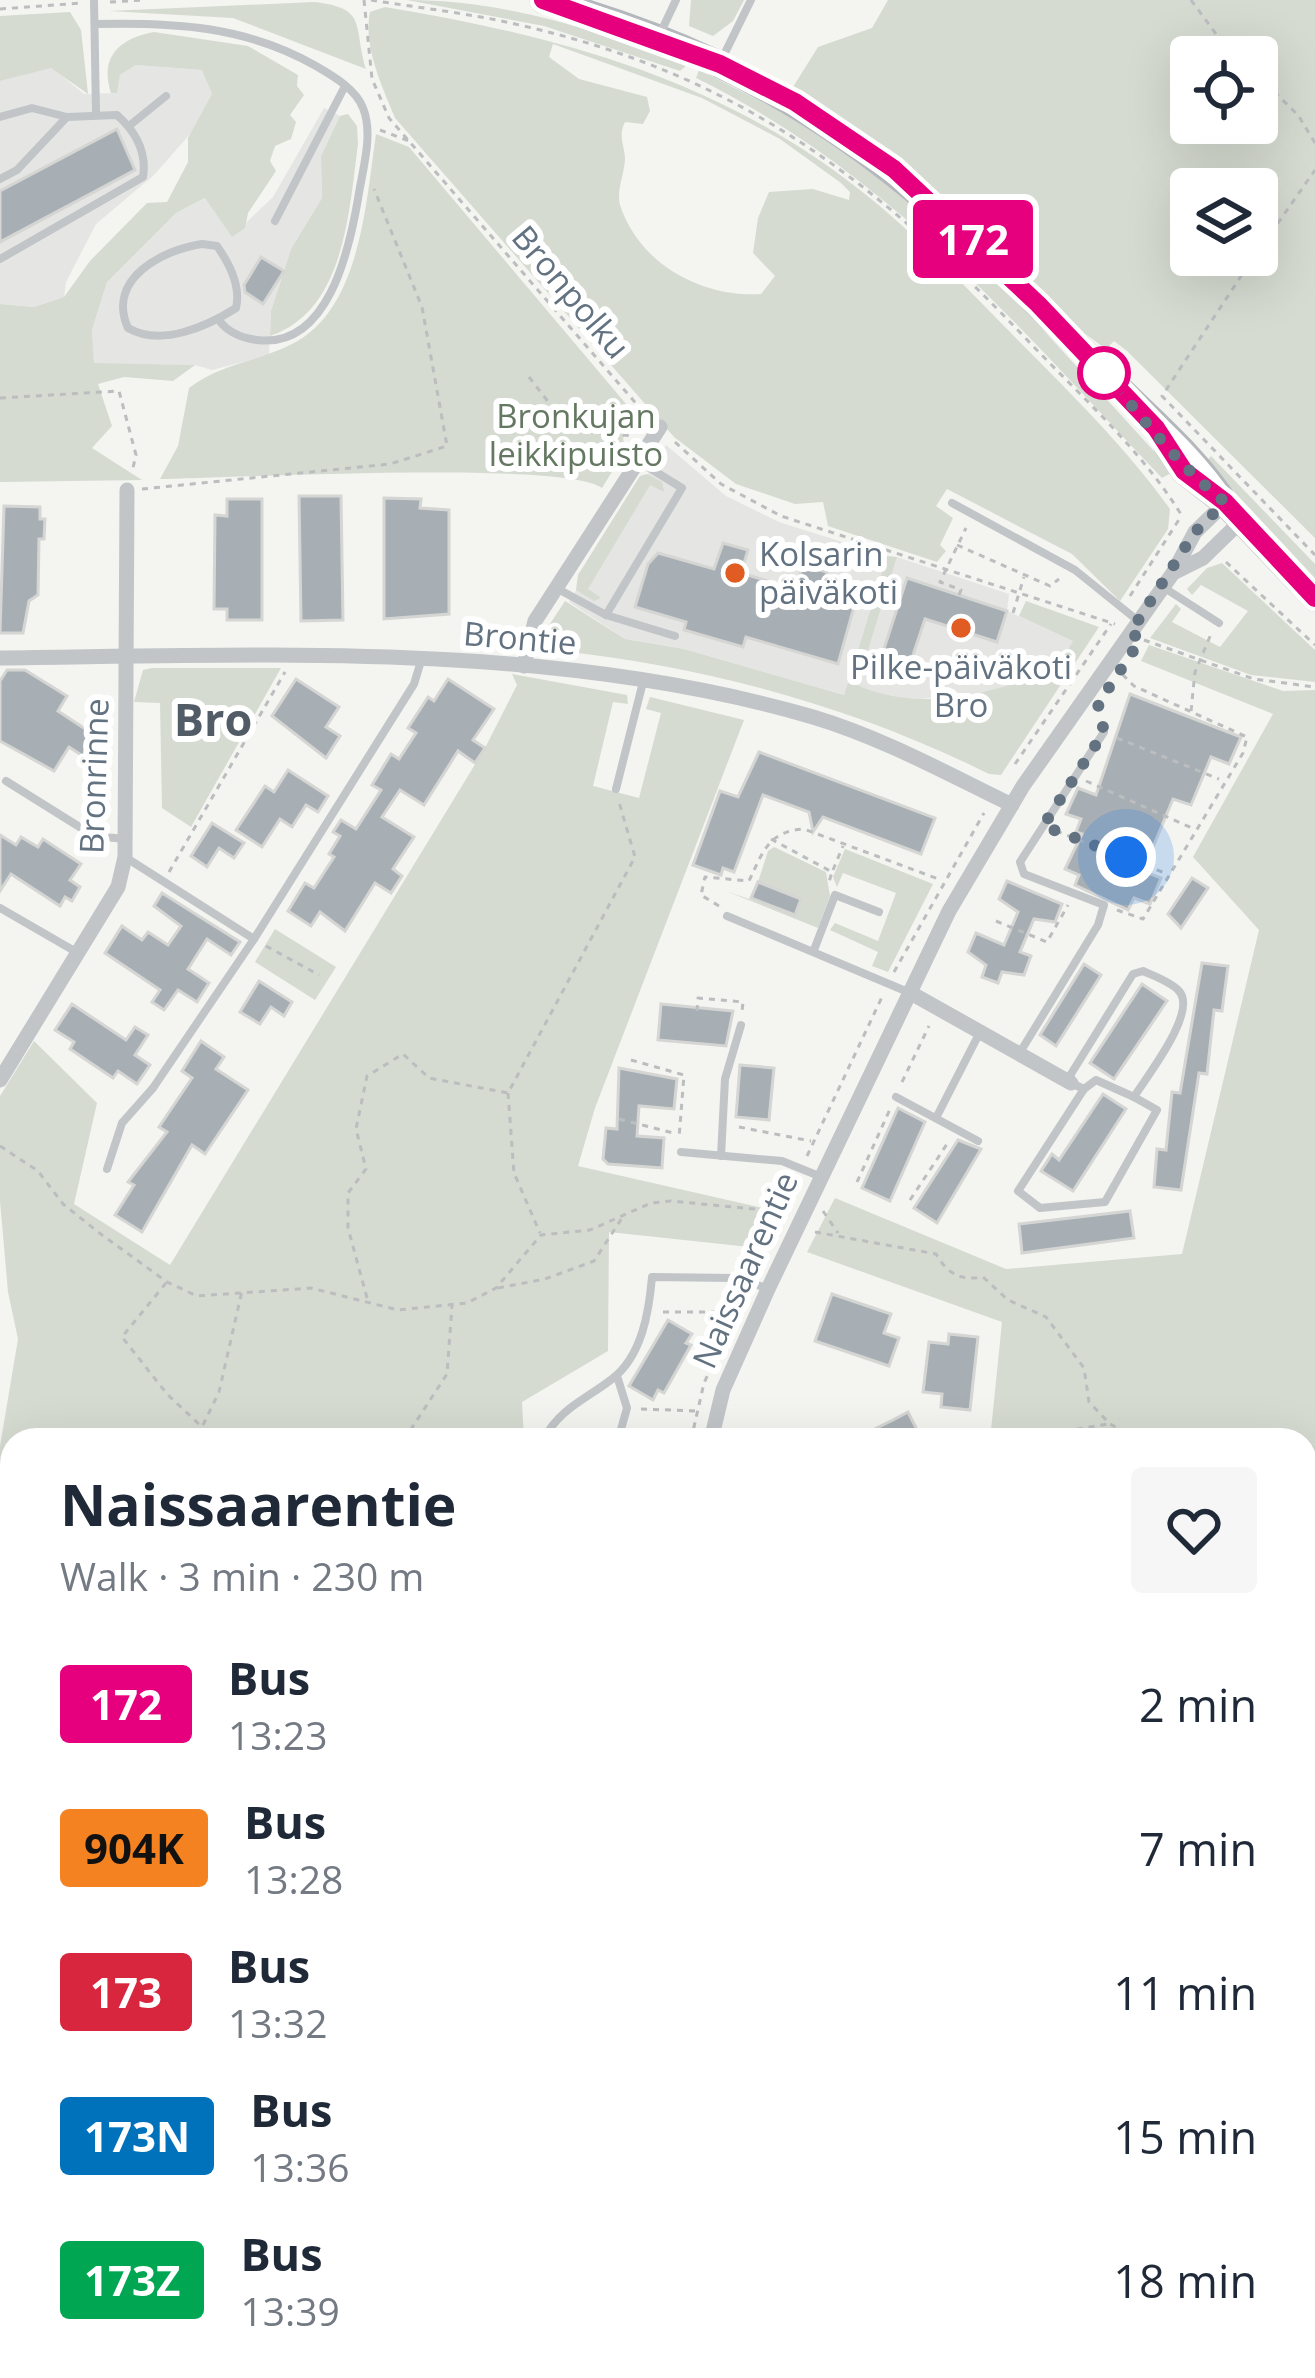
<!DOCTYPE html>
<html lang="en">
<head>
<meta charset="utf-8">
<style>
	body { margin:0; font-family:"Open Sans",sans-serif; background:#f6f6f7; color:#1f2937; height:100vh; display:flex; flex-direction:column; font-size:45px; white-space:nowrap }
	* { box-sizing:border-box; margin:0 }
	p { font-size:39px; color:#747a83 }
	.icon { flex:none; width:66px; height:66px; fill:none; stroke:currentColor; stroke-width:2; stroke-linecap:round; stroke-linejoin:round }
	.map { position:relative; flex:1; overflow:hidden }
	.side { position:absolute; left:0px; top:1428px; width:1317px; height:951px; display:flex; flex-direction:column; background:#fff; border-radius:36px 36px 0 0; box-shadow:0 12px 48px #0002 }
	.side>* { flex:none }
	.badge { padding:0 24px; border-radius:9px; font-size:42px; line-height:78px }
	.controls { position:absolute; left:1170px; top:36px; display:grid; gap:24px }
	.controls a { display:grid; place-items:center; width:108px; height:108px; border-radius:12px; background:#fff; box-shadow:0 12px 48px #0002; font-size:60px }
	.you { position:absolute; width:60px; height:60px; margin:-30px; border:9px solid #fff; border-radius:50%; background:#1a73e8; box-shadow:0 0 0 18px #1a73e833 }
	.map>.badge { position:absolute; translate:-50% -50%; box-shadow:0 0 0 6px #fff }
	.round { display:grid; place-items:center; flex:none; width:126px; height:126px; border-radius:12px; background:#f6f6f7 }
	.headline { display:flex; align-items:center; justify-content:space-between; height:204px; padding:0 60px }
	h1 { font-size:57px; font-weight:700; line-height:90px }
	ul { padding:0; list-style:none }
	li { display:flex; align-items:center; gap:36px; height:144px; padding:0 60px }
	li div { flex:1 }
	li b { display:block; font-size:45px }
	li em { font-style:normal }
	li .badge { min-width:132px; font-weight:700; text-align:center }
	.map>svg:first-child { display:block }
	.built { fill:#e5e6e4 }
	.green { fill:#d5dbd1; fill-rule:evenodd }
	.building { fill:#a7afb5; stroke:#d5d6d3; stroke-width:3 }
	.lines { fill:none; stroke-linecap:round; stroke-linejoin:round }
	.secondary-casing { stroke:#b4b8bc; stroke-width:27 }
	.path { stroke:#bbbdbf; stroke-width:3; stroke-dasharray:6 6; stroke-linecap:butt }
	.service { stroke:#c1c5c8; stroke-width:8 }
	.minor { stroke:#c1c5c8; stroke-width:15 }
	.secondary { stroke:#fff; stroke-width:21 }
	.line-casing { stroke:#fff; stroke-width:27 }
	.line { stroke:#e6007e; stroke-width:18 }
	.walk { stroke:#637281; stroke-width:12; stroke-dasharray:0 21.6 }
	.stop-dot { fill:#fff; stroke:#e6007e; stroke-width:6 }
	.poi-dot { fill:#e15c23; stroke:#fff; stroke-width:4.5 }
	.labels { text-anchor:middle; stroke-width:12; stroke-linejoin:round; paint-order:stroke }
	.street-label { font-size:33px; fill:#637281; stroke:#fff }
	.park-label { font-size:33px; fill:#657962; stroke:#fff }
	.poi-label { font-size:33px; fill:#637281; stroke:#fff; text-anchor:start }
	.district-label { font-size:45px; font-weight:bold; fill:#515c66; stroke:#fff }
</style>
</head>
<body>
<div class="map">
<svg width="1315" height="2378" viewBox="0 0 1315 2378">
	<rect width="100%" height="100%" fill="#f4f4f0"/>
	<g class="built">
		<polygon points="136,65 203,70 212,94 198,125 154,175 96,224 66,282 64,297 34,307 0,304 0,81 51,67 84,94 116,93 120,75"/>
		<polygon points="324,108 340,116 321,156 322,198 291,249 271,311 269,355 212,370 195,365 94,364 92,330 107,282 120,264 176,213 206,198 232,236 273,197"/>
		<polygon points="666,445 726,496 779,522 887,556 844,695 684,649 625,639 569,602"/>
		<polygon points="897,557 1009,594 1007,611 1074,641 1057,669 993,692 897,701 856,685"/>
	</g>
	<g class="green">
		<path d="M 407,0 C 507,0 596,31 688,64 L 680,71 L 544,26 Z"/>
		<polygon points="691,0 744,0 733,21 713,36 689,26"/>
		<path d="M 888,0 L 1315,0 L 1315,538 L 1127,351 L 1114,341 L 1106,349 L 1084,333 C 991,239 907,157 793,87 L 818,47 L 872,28 ZM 1257,57 L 1257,123 L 1191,123 L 1191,57 ZM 1257,189 L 1257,255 L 1191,255 L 1191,189 Z"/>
		<path d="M 314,2 C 368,8 353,25 366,69 L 233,18 L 109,11 Z"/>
		<path d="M 385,7 C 560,36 723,80 865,194 C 915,234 959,280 1004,326 C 1062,385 1122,442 1170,509 L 1168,529 L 1120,601 L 1072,554 L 947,489 L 936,506 L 953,518 L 940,545 L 946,551 L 937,562 L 828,526 L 823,502 L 795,504 L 736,484 L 674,437 L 395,118 C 382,86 363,46 370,12 ZM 553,44 L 702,98 L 780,139 L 841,183 L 850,192 L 849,200 L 813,189 L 769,192 L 758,218 L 753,253 L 775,276 L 761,294 C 702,298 639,264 620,205 C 616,190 625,173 625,158 C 624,143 618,136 625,122 L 643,124 L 650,111 L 647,97 L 579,79 L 549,57 Z"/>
		<polygon points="70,12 81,30 88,94 51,68 0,81 0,16"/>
		<path d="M 154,32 L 248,46 L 298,75 L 297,86 L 304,95 L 290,115 L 296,122 L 291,139 L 275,146 L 270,161 L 276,171 L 248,213 L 245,228 L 232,237 L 205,198 L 176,213 L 107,282 L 92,330 L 94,363 L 195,365 L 173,381 L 124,377 L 98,384 L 112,426 L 92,448 L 142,480 L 0,482 L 0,304 L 34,307 L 64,297 L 90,261 L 147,203 L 167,202 L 188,162 L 188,138 L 212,94 L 202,70 L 136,65 L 120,75 L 117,93 L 111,93 C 99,57 120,38 154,32 Z"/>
		<path d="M 699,70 L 800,121 L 904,196 L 1026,311 L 1173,472 L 1162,478 C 1017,325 889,173 696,78 Z"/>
		<path d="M 348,114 L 357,126 L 358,144 C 349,211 345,311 270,336 L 271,311 L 291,249 L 322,198 L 321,156 L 340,116 Z"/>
		<path d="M 376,134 L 409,147 L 632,411 L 623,439 L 626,449 L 602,488 C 565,460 228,478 160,479 L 178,446 L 189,388 C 220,364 257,362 292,344 C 361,310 366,201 376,134 Z"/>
		<polygon points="1211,456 1315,564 1315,578 1206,462"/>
		<polygon points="647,474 662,482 664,492 650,485 588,589 601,598 594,601 576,590 578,575 640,476"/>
		<path d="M 887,556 L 897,557 L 857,685 C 922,714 993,693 1057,669 L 1073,641 L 1019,616 L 1026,601 L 1099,627 L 1001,775 L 989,774 C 855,707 709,667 560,651 L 548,642 L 548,627 L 565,601 L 625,639 L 684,649 L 844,695 Z"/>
		<polygon points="1222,563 1315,650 1315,682 1251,675 1150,638 1176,604 1181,609 1172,622 1220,647 1248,611 1201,585 1192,595 1187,589 1207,568"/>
		<polygon points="1149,645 1283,691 1315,690 1315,2249 1311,2252 1305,2249 1305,1440 990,1440 1002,1322 807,1252 835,1198 1006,1269 1182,1254 1259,930 1193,857 1273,714 1141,661"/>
		<polygon points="152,668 281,668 191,827 162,808 160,703 134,702 143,670"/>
		<polygon points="512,674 627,695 628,704 613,702 593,786 639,798 661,713 646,709 650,697 744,720 595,1108 578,1166 776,1211 759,1248 609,1232 608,1351 522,1402 524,1440 12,1440 12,1864 0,1865 0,1446 18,1339 8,1292 0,1201 0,1096 34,1041 97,1103 74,1204 170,1265 485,748 517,685"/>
		<polygon points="774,847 826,872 830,896 818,928 726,891 795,915 801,899 758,882 768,851"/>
		<polygon points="845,849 933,884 888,972 872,966 878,952 830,930 835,923 878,941 896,893 843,873 837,887 833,877"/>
		<polygon points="275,929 336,967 315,1000 255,962"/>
		<polygon points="12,2204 12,2335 0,2336 0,2212"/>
		<polygon points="12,2338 12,2367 413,2367 414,2378 0,2378 0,2339"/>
	</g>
	<g class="building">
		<polygon points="117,129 135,170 0,242 0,191"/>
		<polygon points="261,257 284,271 263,304 245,292 244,285"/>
		<polygon points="299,496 341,496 343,620 301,621"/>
		<polygon points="384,498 421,499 420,508 449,510 449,614 384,619"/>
		<polygon points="227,499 262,499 262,620 227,620 227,609 214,609 215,515 227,516"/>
		<polygon points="4,506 40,507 40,519 45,519 44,539 39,539 38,595 29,601 23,633 0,633"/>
		<polygon points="723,543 748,550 741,573 795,589 803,565 827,572 820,597 854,607 838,664 746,637 743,647 684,630 686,622 635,607 648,564 658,553 714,569"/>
		<polygon points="907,578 1007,611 997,642 925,619 909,667 881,658"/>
		<polygon points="7,670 25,670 67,696 58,711 102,740 89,760 69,747 54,771 0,741 0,681"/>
		<polygon points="296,679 339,707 326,727 340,736 326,758 272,716"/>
		<polygon points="448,679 494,709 473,740 485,748 475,763 458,751 424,805 400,790 382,817 414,837 393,869 402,876 391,893 375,883 345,931 320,912 311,926 288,911 305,883 314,888 334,857 329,854 340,836 333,832 341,820 356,829 381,790 372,785 391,754 399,759 416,733 408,728 428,697 434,701"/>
		<polygon points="1130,694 1241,737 1229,764 1211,757 1191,805 1173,799 1143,871 1161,878 1150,904 1134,898 1128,910 1075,885 1079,875 1065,869 1082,834 1076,832 1081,819 1066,814 1078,788 1096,795"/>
		<polygon points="759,752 935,818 921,854 823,817 813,832 809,812 763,795 734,872 723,868 721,875 693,865 720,791 738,797"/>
		<polygon points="288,770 328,796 318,812 306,805 292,827 280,819 262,847 236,830 265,786 274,792"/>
		<polygon points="212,823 244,843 234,858 219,848 207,867 191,856"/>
		<polygon points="0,835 16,845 21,837 38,847 43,839 81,864 70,880 80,887 72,901 65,897 60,906 11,874 0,891"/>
		<polygon points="1192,878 1208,888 1181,928 1168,914"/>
		<polygon points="1007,881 1062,904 1055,922 1034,919 1020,952 1031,956 1024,975 1002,972 998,983 982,977 986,965 968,952 976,933 1004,945 1018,912 999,899"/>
		<polygon points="758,882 801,899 795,915 751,898"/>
		<polygon points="162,893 240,942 231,955 207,939 188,969 209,983 197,1002 178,990 164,1010 152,1002 160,990 105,953 122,926 142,940 148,932 168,945 181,926 154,906"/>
		<polygon points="1202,963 1228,966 1222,1011 1214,1010 1207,1074 1199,1073 1181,1190 1154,1187 1157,1149 1166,1150 1172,1092 1180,1093"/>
		<polygon points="1084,964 1101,975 1056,1046 1040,1035"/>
		<polygon points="259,981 292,1002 284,1016 271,1007 260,1024 240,1012"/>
		<polygon points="1142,984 1167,1001 1114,1079 1090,1063"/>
		<polygon points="72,1004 126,1040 135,1027 148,1035 135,1055 150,1065 137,1084 118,1071 113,1078 70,1049 74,1042 55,1030"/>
		<polygon points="661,1004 733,1011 726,1046 658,1040"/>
		<polygon points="201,1041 224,1057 216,1069 248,1090 205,1154 192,1145 142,1232 115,1215 134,1185 128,1182 167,1132 159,1127 192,1078 182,1071"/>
		<polygon points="740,1065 774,1068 769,1120 736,1117"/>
		<polygon points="619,1068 677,1079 674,1109 639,1106 637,1136 664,1138 662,1168 608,1164 603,1159 606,1128 617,1129"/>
		<polygon points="1103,1094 1126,1109 1073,1191 1041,1171 1052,1154 1059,1160"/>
		<polygon points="898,1108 925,1122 890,1201 862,1188"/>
		<polygon points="958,1140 981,1149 937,1223 914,1208"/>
		<polygon points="1130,1211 1134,1238 1022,1253 1019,1224"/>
		<polygon points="832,1294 891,1314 884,1333 899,1338 889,1366 815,1341"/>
		<polygon points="668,1320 692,1334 686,1343 691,1345 664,1393 658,1390 653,1400 629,1386"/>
		<polygon points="949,1334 978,1337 970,1410 941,1407 942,1394 923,1392 929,1342 948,1344"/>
		<polygon points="908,1412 922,1440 852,1440 893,1420"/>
	</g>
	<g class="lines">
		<g class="secondary-casing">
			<g id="secondary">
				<path d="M 543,0 C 795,69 926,185 1100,369 C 1143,414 1191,451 1225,503"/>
				<polyline points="1166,444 1184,471 1225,503 1315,598"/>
			</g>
		</g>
		<g class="path">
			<polyline points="364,0 372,79 389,118 646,415"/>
			<path d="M 371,0 C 419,8 468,13 515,24 C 740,74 877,181 1032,345 C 1084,399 1143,452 1182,516"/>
			<polyline points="1191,0 1233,57"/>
			<polyline points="110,2 144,0"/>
			<polyline points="0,9 82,3"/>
			<polyline points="1257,75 1298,115 1315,143"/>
			<polyline points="380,130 409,141"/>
			<polyline points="1257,253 1315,170"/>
			<polyline points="1255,255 1162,396 1315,555"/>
			<polyline points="529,377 570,430 633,436"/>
			<polyline points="0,398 119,391 136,455 132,472"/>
			<polyline points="675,442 721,484 781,516 1115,624"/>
			<polyline points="142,489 390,464 447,446 422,307 374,189"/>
			<polyline points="957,545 1050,586 1059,579"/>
			<polyline points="1226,562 1315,645"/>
			<polyline points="959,595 961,590 940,582 966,528"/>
			<polyline points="1130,596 1180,518"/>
			<polyline points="1013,613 1024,577"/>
			<polyline points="1144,640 1254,679 1315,687"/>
			<polyline points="1191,711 1195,672 1211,634"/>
			<polyline points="1117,738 1219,779"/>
			<polyline points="1015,764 1111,624"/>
			<polyline points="1086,781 1192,828"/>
			<polyline points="1056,831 1165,873"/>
			<polyline points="771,839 832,872 829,882"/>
			<polyline points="833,870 843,846"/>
			<polyline points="169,872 285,672"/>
			<path d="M 719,906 L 701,895 L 705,877 L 749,881 C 763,851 769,831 804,829 L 941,880"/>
			<polyline points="1117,910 1143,919 1243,753 1247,737 1134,686 1121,673"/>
			<polyline points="996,921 1047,942 1068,905"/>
			<polyline points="266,946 319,975"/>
			<polyline points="894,972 984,813"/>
			<polyline points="697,1011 698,998 743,1002 742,1012"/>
			<polyline points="631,1060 684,1075 679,1138"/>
			<polyline points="902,1082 929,1026"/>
			<polyline points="508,1093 514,1173 540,1233"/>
			<polyline points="619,1119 677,1134"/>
			<polyline points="739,1127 811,1141"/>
			<polyline points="0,1146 38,1171 63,1204 98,1232 167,1282 197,1296 311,1288 398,1310 467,1303 496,1288 541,1235 590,1230 651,1203 671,1201 754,1209 785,1218"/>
			<polyline points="807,1156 882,997"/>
			<polyline points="857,1182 891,1107"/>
			<polyline points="910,1200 949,1141"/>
			<polyline points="823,1211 838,1233"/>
			<path d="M 815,1232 L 936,1254 C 948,1274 960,1281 983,1277 L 1008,1300 L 1046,1317 L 1084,1368 L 1089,1402 L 1110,1424 L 1140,1440"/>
			<polyline points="755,1271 796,1181"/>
			<polyline points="166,1283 122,1337 167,1394 202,1427 204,1440"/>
			<polyline points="498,1288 545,1279 594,1261 622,1218"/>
			<polyline points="367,1298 348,1228 348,1193 366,1169 356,1129 367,1076 403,1054 429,1078 508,1093 635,857 619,802"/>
			<polyline points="663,1312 735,1312"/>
			<polyline points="641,1409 696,1411"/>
			<polyline points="203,1425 219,1392 242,1291"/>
			<polyline points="404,1440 447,1374 452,1306"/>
			<polyline points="691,1440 704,1383 744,1296"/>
			<polyline points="1060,1440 1061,1432 1108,1424"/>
			<polyline points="1305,1840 1315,1828"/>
			<polyline points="1305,1845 1315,1845"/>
			<polyline points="810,2378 815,2367"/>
		</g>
		<g class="service">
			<polyline points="94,0 96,112"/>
			<path d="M 95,24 C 174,22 246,26 316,66 C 333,76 356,89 363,108 C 374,135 362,171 358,199 C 349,251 328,349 257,340 C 241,338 227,332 218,319"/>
			<polyline points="658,38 676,0"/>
			<polyline points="720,63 751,0"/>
			<path d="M 0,117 L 32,108 L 67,117 L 117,115 C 135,131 147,152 143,177 L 0,259"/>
			<polyline points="129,126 166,96"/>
			<polyline points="0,179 17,170 66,118"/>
			<polyline points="275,221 345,86"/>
			<path d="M 202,244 L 217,246 C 229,263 241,287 236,308 C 206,327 161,347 128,328 C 106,279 162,250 202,244 Z"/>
			<polyline points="952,503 1075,570 1137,620"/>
			<polyline points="1163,587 1219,623"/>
			<polyline points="558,589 606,615 675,636"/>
			<polyline points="606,615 682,488 638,461"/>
			<polyline points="6,781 94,836 125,839"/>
			<polyline points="616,789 643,682"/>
			<polyline points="125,857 254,939"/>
			<polyline points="0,908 78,953"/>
			<polyline points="727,916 908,992"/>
			<polyline points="814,950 835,895 879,912"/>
			<path d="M 1143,971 C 1154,976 1171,982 1179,991 C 1198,1012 1147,1076 1134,1097 L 1157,1110 L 1105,1202 L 1040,1208 L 1018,1191 L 1084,1089 L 1071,1083 L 1071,1074 L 1133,974 Z"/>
			<polyline points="1019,1054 1098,925 1104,905 1024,874 1020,862 1104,732"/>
			<polyline points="1084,1089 1096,1080 1134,1097"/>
			<polyline points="896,1097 978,1141"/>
			<polyline points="936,1118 979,1034"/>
			<polyline points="681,1152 782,1161 819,1176"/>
			<polyline points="721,1156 725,1079 741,1025"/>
			<polyline points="107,1169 122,1123 153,1088 254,939 414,684 421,661"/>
			<polyline points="617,1376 627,1408 618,1440"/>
			<path d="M 543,1440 C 560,1408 585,1400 612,1379 C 642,1356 649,1312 652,1277 L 734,1278 L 767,1288"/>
			<polyline points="0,2024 12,2015"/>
			<polyline points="0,2209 12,2200"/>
			<polyline points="1135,2367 1142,2378"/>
		</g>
		<g class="minor">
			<polyline points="1173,573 1203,558 1242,520"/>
			<path d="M 0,658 C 269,655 552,641 813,717 C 883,738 946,773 1012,805"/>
			<polyline points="524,666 535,621 660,427"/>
			<polyline points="909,992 1071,1083"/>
			<polyline points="0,1080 118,887 125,857 127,490"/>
			<polyline points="711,1440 723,1390 768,1289 949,911 1023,786 1173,573 1195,532 1225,503"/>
			<polyline points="1305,2265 1315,2270"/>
			<polyline points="417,2378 418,2367"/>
		</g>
		<use href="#secondary" class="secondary"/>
	</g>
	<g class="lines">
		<g class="line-casing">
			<polyline id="line" points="543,0 720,64 795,102 894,169 1038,304 1156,428 1184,471 1225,502 1315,598"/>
		</g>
		<use href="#line" class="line"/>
		<path class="walk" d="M 1104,373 C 1142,416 1178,466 1225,502 L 1195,532 L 1130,633 L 1141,639 L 1098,704 L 1104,732 L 1043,826 L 1126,857"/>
	</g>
	<circle class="stop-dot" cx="1104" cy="373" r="24"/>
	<g class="poi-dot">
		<circle cx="735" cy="573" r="12"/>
		<circle cx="961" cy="628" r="12"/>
	</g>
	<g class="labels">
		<g class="street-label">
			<text transform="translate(571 292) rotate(50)" y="12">Bronpolku</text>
			<text transform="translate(520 638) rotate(5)" y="12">Brontie</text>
			<text transform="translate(94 776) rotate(-88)" y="12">Bronrinne</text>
			<text transform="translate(745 1270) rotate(-66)" y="12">Naissaarentie</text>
		</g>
		<g class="park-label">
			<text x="576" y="428">Bronkujan<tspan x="576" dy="38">leikkipuisto</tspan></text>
		</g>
		<g class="poi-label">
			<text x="759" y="566">Kolsarin<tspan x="759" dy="38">päiväkoti</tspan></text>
			<text x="961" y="679" text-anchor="middle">Pilke-päiväkoti<tspan x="961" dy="38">Bro</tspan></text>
		</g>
		<g class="district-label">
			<text x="213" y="736">Bro</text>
		</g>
	</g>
</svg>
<div class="controls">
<a><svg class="icon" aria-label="locate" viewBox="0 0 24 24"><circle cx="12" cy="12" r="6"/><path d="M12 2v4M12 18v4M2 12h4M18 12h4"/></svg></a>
<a><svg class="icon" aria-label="layers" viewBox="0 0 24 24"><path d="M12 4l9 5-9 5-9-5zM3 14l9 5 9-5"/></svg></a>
</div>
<div class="you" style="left:1126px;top:857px"></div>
<b class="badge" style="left:973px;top:239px;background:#e6007e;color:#fff">172</b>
<section class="side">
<div class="headline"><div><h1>Naissaarentie</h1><p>Walk · 3 min · 230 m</p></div><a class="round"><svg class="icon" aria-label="heart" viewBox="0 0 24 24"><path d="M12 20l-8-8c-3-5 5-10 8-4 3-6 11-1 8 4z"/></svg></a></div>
<ul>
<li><span class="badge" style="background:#e6007e;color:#fff">172</span><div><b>Bus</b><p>13:23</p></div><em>2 min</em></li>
<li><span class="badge" style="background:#f58220;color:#111">904K</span><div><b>Bus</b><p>13:28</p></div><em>7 min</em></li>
<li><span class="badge" style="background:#d7263d;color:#fff">173</span><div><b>Bus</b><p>13:32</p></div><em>11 min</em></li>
<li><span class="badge" style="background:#0072bc;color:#fff">173N</span><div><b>Bus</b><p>13:36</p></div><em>15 min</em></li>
<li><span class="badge" style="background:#00a651;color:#fff">173Z</span><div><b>Bus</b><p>13:39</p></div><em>18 min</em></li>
</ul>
</section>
</div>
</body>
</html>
